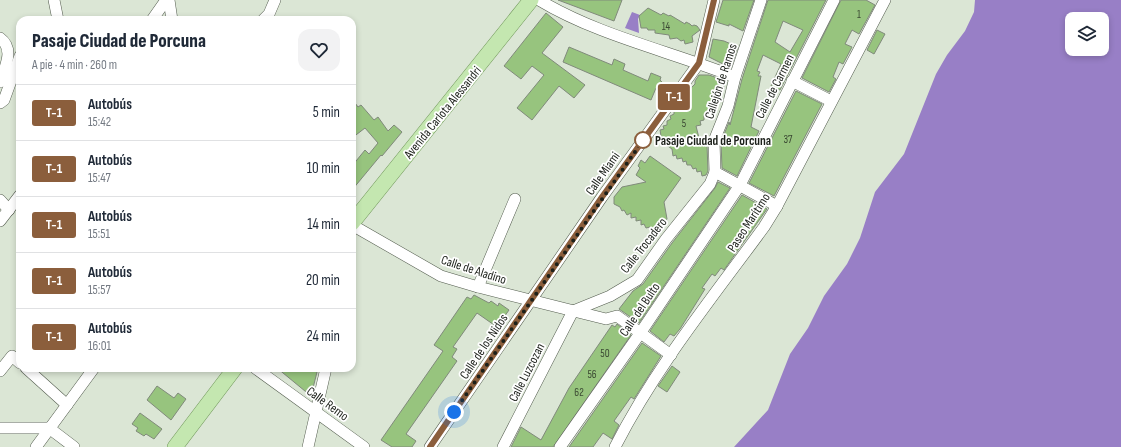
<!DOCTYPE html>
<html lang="es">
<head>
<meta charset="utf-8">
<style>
	body { margin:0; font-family:"Sofia Sans Condensed",sans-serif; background:#f2f2f3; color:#1f2937; height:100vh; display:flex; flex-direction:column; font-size:15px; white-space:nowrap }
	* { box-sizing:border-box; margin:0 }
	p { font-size:13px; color:#747a83 }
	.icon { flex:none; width:22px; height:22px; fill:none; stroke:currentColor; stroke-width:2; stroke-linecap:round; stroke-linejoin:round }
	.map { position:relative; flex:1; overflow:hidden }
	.sheet { position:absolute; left:16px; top:16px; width:340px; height:356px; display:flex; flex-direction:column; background:#fff; border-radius:12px; box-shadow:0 2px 6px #0003 }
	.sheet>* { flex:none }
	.badge { padding:0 8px; border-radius:3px; font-size:14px; line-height:26px }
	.buttons { position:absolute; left:1065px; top:12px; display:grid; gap:8px }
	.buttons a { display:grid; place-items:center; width:44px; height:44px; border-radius:8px; background:#fff; box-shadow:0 2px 6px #0003; font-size:20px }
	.you { position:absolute; width:20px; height:20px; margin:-10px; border:3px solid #fff; border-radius:50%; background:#1a73e8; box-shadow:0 0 0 6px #1a73e833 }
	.map>.badge { position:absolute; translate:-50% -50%; box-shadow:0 0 0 2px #fff }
	.round { display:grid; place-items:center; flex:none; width:42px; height:42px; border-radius:12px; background:#f2f2f3 }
	.head { display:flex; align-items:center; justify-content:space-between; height:68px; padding:0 16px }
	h1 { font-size:19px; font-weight:800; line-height:30px }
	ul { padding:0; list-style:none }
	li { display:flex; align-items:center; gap:12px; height:56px; padding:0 16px; border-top:1px solid #e0e1e3 }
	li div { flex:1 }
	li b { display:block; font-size:15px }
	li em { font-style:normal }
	li .badge { min-width:44px; font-weight:700; text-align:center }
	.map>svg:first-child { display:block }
	.water { fill:#987fc6; fill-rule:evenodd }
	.building { fill:#97c47e; stroke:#808a7b; fill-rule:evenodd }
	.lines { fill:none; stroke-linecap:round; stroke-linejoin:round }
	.minor-casing { stroke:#535c4e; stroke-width:12 }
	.major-casing { stroke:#70975a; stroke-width:16 }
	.minor { stroke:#fff; stroke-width:11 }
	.major { stroke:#c4e7b0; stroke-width:15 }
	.line-casing { stroke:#fff; stroke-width:9 }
	.line { stroke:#8b5e3c; stroke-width:6 }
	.walk { stroke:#1c201a; stroke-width:4; stroke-dasharray:0 7.2 }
	.stop-dot { fill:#fff; stroke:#8b5e3c; stroke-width:2 }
	.labels { text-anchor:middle; stroke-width:3.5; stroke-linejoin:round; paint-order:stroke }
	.number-label { font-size:11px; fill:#3b4933 }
	.street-label { font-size:13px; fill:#1c201a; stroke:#fff }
	.stop-label { font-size:13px; font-weight:bold; fill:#1c201a; stroke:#fff; text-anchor:start }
</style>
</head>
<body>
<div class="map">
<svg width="1121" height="447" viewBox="0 0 1121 447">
	<rect width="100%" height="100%" fill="#dbe6d5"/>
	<g class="water">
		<path d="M 975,0 L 1121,0 L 1121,447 L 734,447 L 768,410 L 790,354 L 808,328 L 824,296 L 847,264 L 860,238 L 875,192 L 904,154 L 936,74 L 947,55 L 965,31 L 974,12 ZM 1072,19 L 1102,19 L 1102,49 L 1072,49 Z"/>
		<polygon points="632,12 640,15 638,19 639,33 625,28"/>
	</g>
	<g class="building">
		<polygon points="558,0 622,0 614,21"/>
		<polygon points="723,0 754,0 743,31 729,24 729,26 716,22"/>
		<path d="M 768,0 L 826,0 L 780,90 L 771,86 L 781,64 L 763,55 L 757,71 L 760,72 L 758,76 L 761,76 L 751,127 L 759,131 L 737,176 L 722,168 L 721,142 L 729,122 L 730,125 L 742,79 ZM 783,21 L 803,30 L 790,52 L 775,42 Z"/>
		<polygon points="841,0 866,0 875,5 859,34 852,30 845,44 852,47 843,64 839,62 833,77 836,79 829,92 802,78"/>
		<polygon points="648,8 661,15 663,13 669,16 670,15 685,24 686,22 690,24 692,26 694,25 697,26 700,30 692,36 693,42 685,44 684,40 681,41 677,38 670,39 669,35 655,33 655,30 648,30 647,28 641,28 639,16"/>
		<polygon points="546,13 563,27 542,53 585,85 574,98 559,86 532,120 517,108 544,75 532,66 521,79 504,66"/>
		<polygon points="877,30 885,34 874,54 867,50"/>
		<polygon points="713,39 724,41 738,47 731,68 709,57"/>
		<polygon points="569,47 612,65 614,59 625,64 623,70 648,81 651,73 661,77 660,80 662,82 660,88 656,88 651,100 563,62"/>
		<polygon points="699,75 709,75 723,80 724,89 721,91 721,94 717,96 718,99 714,100 715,104 711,105 712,110 707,111 708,115 704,115 704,120 700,121 701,125 696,126 700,142 704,142 704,145 707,145 708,171 706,175 702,176 701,171 697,172 696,168 693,169 691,165 687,165 686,161 683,162 682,158 677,159 676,155 673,156 672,149 662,142 660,130 664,129 663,126 667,125 667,121 671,119 670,116 674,114 674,111 678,110 677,106 681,105 681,101 684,99 684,96 688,94 688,91 695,84 695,81"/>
		<polygon points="796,91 822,104 774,196 749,183"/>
		<polygon points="352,99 358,107 361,105 374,120 378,117 388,131 394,125 402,132 382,156 381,155 352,190 352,166 365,150 369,154 378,143 365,128 352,138"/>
		<polygon points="650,156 681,178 664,202 667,219 659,230 651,232 650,227 646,228 644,224 641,225 641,220 636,221 636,217 631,218 631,213 627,215 624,210 622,211 620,207 614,204 614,197 622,187 646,182 636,175 640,168 638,166 641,160 645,163"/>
		<polygon points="718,182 730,188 639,323 619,309 633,291 643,284 672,243 715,188"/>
		<polygon points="742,195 767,209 724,270 721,268 715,276 712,274 702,288 705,289 680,329 674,336 670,334 664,342 650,331"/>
		<polygon points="474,295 489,303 491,301 498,306 499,303 509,310 497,327 477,313 453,347 457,349 452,357 457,361 406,434 416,441 412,447 392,447 381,440 443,351 434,345 467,297 471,299"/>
		<polygon points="617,324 631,335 553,447 511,447 521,427 541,440 569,388 612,325 615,327"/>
		<polygon points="642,343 661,356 634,399 631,397 614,421 619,425 612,439 603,433 593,447 569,447"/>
		<polygon points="672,366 680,372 667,392 658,386"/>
		<polygon points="277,368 318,368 311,396"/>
		<polygon points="157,386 174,398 178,393 186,399 171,420 147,400"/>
		<polygon points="140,413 162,429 154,439 146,434 144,436 136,431 138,428 132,424"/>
	</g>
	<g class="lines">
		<g class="minor-casing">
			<g id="minor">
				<polyline points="54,0 58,20"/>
				<polyline points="169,0 172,20"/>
				<path d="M 539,0 C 599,36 670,51 735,77"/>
				<polyline points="152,20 166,0"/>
				<polyline points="263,20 269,14 275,0"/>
				<path d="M 0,38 C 15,49 5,67 0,82"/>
				<polyline points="792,81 831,101"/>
				<polyline points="0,103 4,100 20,56"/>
				<polyline points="715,172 777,206"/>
				<polyline points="0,200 9,210"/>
				<polyline points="0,221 20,195"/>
				<polyline points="352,225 441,276 478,287 606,319 617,316 671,355"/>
				<polyline points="478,287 515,199"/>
				<polyline points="573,311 610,296 637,280 666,239 710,184 715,172 714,141 728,106 735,77 761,0"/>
				<polyline points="26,368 67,405"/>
				<polyline points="255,368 364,447"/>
				<polyline points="0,371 12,356 20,363"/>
				<polyline points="0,428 49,428 74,447"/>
				<polyline points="36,447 94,368"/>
				<polyline points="308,447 326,368"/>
				<polyline points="430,447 602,197 699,63 714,0"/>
				<polyline points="503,447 573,311"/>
				<polyline points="560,447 641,332 740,185 834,0"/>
				<path d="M 615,447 C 655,368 712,298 764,227 L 777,206 L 885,0"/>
			</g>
		</g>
		<g class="major-casing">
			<g id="major">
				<polyline points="352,223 531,0"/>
				<polyline points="175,447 235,368"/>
			</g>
		</g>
		<use href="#minor" class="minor"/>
		<use href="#major" class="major"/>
	</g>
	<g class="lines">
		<g class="line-casing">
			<polyline id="line" points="430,447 602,197 699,63 714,0"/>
		</g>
		<use href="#line" class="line"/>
		<polyline class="walk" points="454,412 646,136 643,140"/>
	</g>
	<circle class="stop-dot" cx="643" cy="140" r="8"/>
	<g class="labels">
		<g class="number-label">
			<text x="859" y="18">1</text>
			<text x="666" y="30">14</text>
			<text x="684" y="127">5</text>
			<text x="788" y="143">37</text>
			<text x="605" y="357">50</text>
			<text x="592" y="378">56</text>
			<text x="579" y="396">62</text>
		</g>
		<g class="street-label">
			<text transform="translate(720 81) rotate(-72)" y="5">Callejón de Ramos</text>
			<text transform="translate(774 86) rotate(-63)" y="5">Calle de Carmen</text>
			<text transform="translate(442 112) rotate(-51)" y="5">Avenida Carlota Alessandri</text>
			<text transform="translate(602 173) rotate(-55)" y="5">Calle Miami</text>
			<text transform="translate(748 222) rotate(-57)" y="5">Paseo Marítimo</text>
			<text transform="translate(643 245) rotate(-52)" y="5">Calle Trocadero</text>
			<text transform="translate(474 269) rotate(18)" y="5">Calle de Aladino</text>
			<text transform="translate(639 309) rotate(-56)" y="5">Calle del Bulto</text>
			<text transform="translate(483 346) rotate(-56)" y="5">Calle de los Nidos</text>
			<text transform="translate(526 372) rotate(-63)" y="5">Calle Luzcozan</text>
			<text transform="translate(328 403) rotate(36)" y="5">Calle Remo</text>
		</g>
		<g class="stop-label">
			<text x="655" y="145">Pasaje Ciudad de Porcuna</text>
		</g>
	</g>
</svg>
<div class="buttons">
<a><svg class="icon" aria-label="layers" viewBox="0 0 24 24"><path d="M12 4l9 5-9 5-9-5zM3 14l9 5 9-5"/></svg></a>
</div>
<div class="you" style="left:454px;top:412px"></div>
<b class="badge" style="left:674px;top:97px;background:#8b5e3c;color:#fff">T-1</b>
<section class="sheet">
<div class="head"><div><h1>Pasaje Ciudad de Porcuna</h1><p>A pie · 4 min · 260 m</p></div><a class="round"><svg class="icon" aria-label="heart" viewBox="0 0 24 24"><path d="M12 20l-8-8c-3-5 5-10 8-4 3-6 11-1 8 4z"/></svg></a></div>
<ul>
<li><span class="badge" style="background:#8b5e3c;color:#fff">T-1</span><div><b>Autobús</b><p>15:42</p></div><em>5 min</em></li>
<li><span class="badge" style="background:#8b5e3c;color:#fff">T-1</span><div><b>Autobús</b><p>15:47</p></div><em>10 min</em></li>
<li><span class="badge" style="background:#8b5e3c;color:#fff">T-1</span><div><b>Autobús</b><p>15:51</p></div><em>14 min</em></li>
<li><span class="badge" style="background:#8b5e3c;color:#fff">T-1</span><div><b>Autobús</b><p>15:57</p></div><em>20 min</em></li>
<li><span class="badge" style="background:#8b5e3c;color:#fff">T-1</span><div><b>Autobús</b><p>16:01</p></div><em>24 min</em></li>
</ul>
</section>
</div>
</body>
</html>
